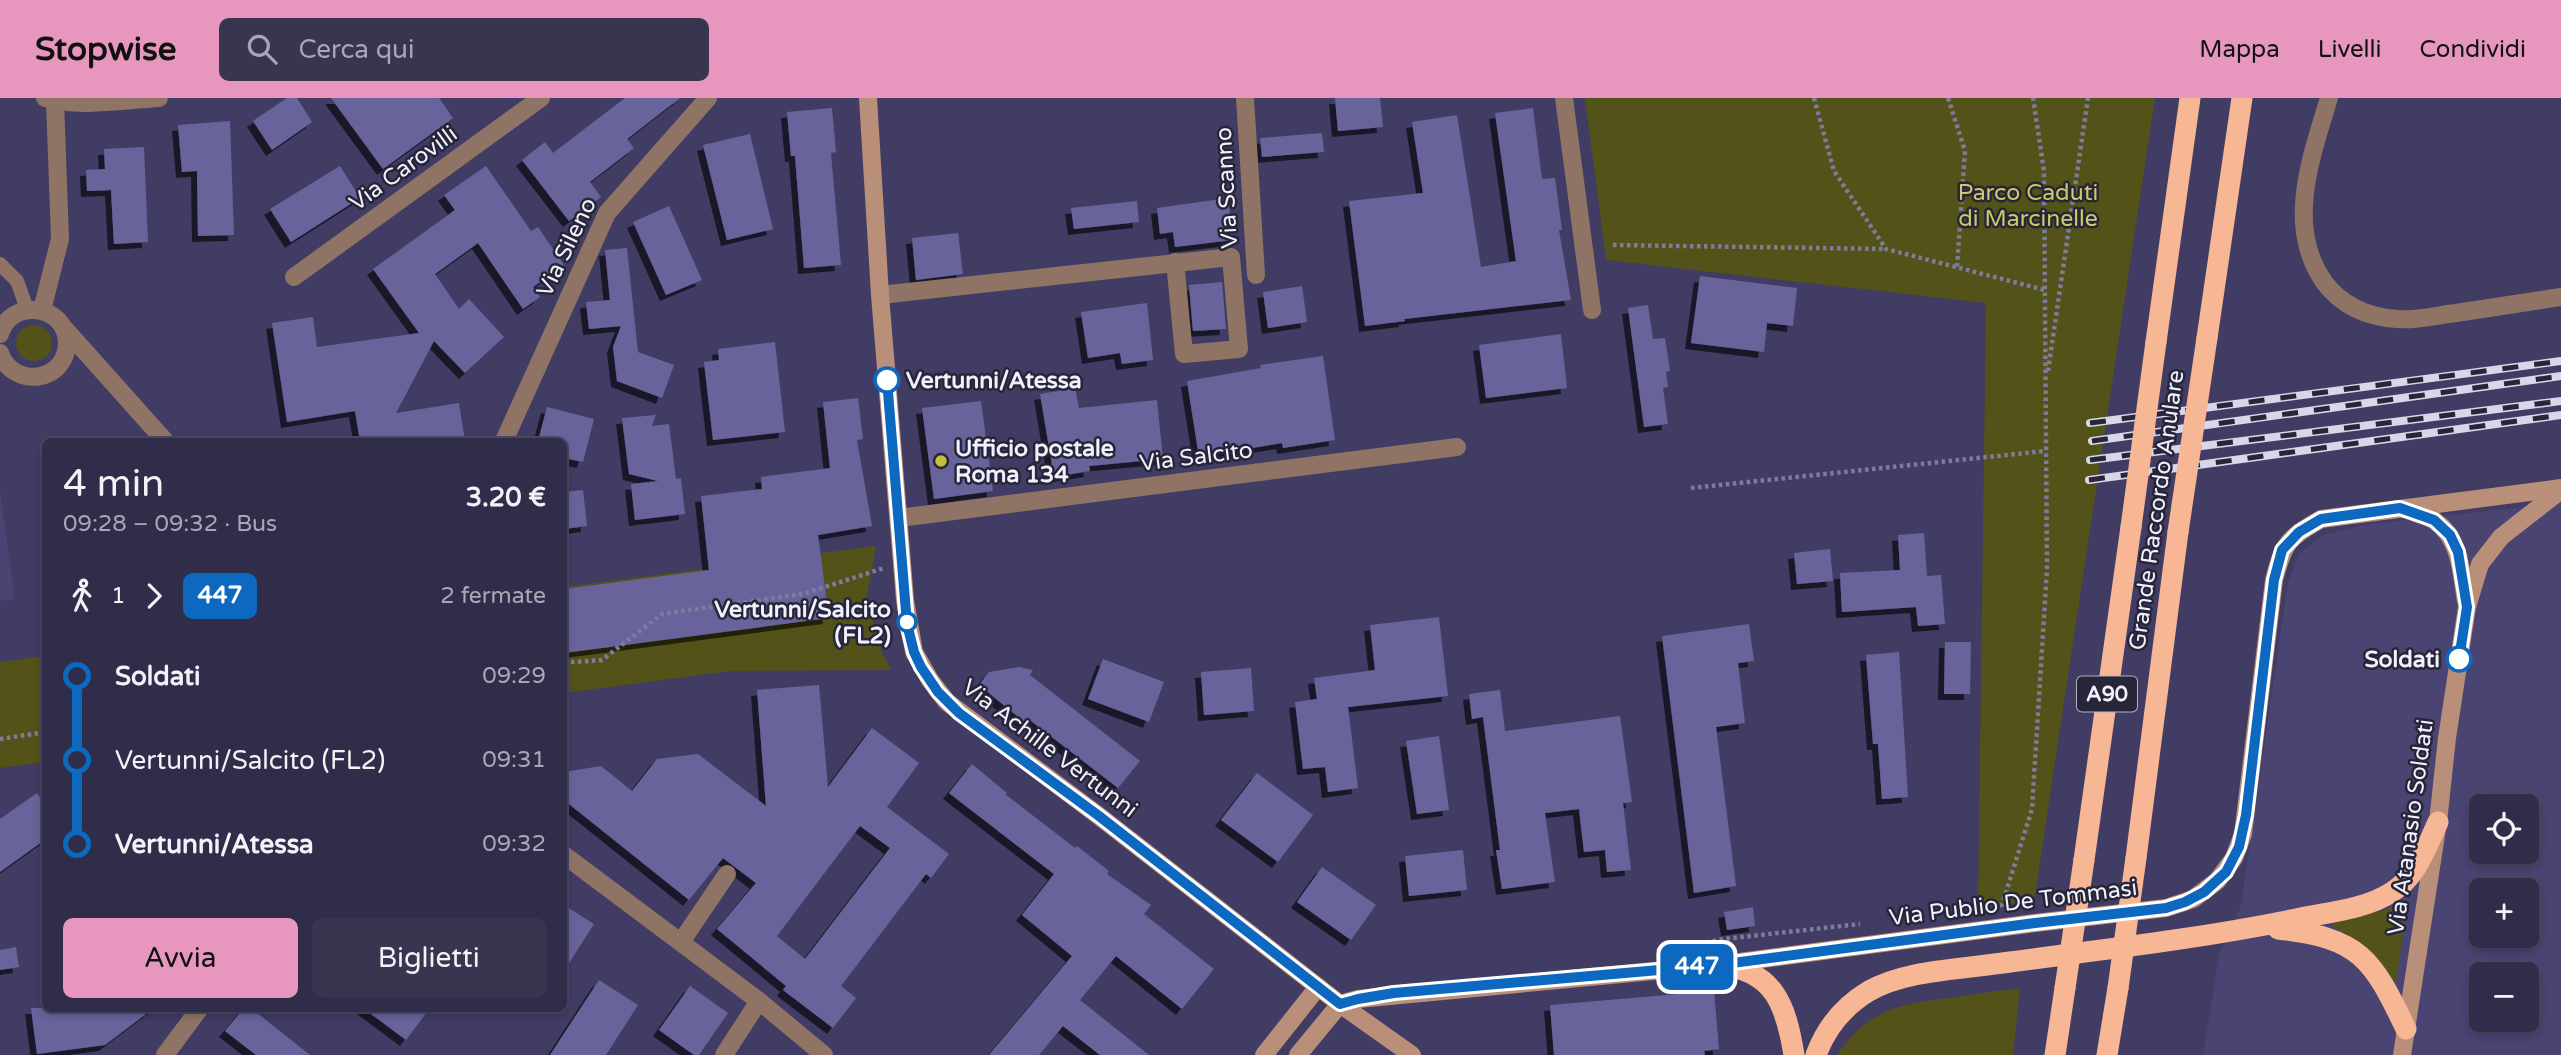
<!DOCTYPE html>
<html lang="it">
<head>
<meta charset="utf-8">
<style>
	body { margin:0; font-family:"Varela Round",sans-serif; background:#383551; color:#f1f3f6; height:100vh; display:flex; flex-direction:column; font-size:26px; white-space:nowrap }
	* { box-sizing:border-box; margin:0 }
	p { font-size:23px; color:#a8a8b5 }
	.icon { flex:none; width:38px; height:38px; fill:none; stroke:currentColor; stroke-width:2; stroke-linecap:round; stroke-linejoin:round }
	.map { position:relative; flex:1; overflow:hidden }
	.drawer { position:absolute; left:42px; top:340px; width:525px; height:574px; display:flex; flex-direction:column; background:#302d4a; border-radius:10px; box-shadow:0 4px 10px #0003,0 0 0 2px #4b4962 }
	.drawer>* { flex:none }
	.badge { padding:0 14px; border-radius:10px; font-size:24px; line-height:46px }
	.fabs { position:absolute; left:2469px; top:696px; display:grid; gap:14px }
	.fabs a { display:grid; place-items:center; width:70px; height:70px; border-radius:10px; background:#302d4a; box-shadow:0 4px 10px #0003,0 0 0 2px #4b4962; font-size:35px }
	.map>.badge { position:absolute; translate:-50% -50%; box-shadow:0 0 0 4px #fff }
	.legs { display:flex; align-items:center; gap:10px; height:77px; padding:0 21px; font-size:23px }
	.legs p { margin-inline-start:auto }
	.headline { display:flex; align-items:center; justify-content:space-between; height:119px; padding:0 21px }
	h1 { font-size:38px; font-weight:600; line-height:52px }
	.action { display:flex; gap:14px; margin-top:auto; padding:14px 21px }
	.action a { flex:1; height:80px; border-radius:10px; background:#e797bd; color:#111; font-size:28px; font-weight:600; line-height:80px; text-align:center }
	.action a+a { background:#383551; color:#f1f3f6 }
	ul { padding:0 21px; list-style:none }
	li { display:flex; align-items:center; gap:24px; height:84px; font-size:26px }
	li i { display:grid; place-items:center; width:10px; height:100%; margin:0 9px; background:currentColor }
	li i::after { content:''; width:18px; height:18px; margin:-9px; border:5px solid; border-radius:50%; background:#302d4a }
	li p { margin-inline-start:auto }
	li:first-child i { background:linear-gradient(#0000 50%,currentColor 0) }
	li:last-child i { background:linear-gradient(currentColor 50%,#0000 0) }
	header { display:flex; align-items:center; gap:42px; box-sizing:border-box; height:98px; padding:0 35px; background:#e797bd; color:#111 }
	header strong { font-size:33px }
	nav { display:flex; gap:38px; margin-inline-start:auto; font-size:24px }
	.search { width:490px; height:63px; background:#383551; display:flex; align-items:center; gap:18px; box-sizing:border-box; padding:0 24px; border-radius:10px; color:#a8a8b5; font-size:26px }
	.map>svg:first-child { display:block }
	.built { fill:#494472; fill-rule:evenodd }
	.green { fill:#535219 }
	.building { fill:#69639c; fill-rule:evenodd; filter:url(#shadow) }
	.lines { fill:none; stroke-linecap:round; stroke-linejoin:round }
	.path { stroke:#7e7c9a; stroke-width:4.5; stroke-dasharray:3.5 3.5; stroke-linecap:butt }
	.lane { stroke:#8f7466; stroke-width:14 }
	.street { stroke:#8f7466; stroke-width:18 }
	.secondary { stroke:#b98f79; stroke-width:18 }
	.highway { stroke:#f7b694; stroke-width:21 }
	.rail-casing { stroke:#d7d7e9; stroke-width:8 }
	.rail { stroke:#272638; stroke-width:5; stroke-dasharray:16; stroke-linecap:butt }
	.highway-bridge { stroke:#f7b694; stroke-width:21 }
	.line-1-casing { stroke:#fff; stroke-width:16 }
	.line-1 { stroke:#0c69bf; stroke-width:10 }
	.stop-1-dot { fill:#fff; stroke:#0c69bf; stroke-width:3.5 }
	.poi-dot { fill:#c1be40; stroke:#272638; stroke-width:2.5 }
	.labels { text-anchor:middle; stroke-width:5; stroke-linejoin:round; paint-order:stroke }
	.shield { fill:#272638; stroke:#b4b3c3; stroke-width:2 }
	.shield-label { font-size:21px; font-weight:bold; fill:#f0f0ff }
	.street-label { font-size:23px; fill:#f0f0ff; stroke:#272638 }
	.park-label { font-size:23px; fill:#cbc969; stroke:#272638 }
	.stop-label { font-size:23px; font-weight:bold; fill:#f0f0ff; stroke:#272638; text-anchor:end }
	.poi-label { font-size:23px; font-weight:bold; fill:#f0f0ff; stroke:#272638; text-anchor:start }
</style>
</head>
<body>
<header>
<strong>Stopwise</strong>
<div class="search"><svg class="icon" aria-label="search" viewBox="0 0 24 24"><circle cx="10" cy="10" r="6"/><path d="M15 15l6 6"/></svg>Cerca qui</div>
<nav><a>Mappa</a><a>Livelli</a><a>Condividi</a></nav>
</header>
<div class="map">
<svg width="2561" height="957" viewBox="0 0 2561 957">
	<defs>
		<filter id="shadow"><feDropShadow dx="-6" dy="6" stdDeviation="0" flood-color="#0009"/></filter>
	</defs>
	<rect width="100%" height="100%" fill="#403c63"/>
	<g class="built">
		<polygon points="0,392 15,501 0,503"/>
		<path d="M 2561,405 L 2561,957 L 2203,957 L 2219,857 L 2241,808 L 2288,484 L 2299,456 L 2323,437 L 2363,427 ZM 2482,709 L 2527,709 L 2527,754 L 2482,754 ZM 2482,793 L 2527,793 L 2527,838 L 2482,838 ZM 2482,877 L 2527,877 L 2527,922 L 2482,922 Z"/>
	</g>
	<g class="green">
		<polygon points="1585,0 2155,0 2034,804 1978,809 1986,205 1606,162"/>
		<circle cx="34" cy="245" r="18"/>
		<polygon points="876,448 867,498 881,552 891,572 731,573 564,595 564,489"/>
		<polygon points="45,558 45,664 0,670 0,564"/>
		<path d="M 2407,805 L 2396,886 C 2380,859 2360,844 2333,829 L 2332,825 L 2363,818 Z"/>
		<path d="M 2020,890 L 2013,957 L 1837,957 C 1868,912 1898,906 1949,900 C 1973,896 1997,893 2020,890 Z"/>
	</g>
	<g class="building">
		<polygon points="287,0 297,0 312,24 272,52 253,23"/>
		<polygon points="331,0 439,0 453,20 383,71"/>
		<polygon points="625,0 680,0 627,41 634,50 590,84 601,99 569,123 522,62 545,44 553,55"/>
		<polygon points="1335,0 1380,0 1383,29 1338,33"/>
		<polygon points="832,10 836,54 831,55 841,167 804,170 795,58 791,58 787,14"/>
		<polygon points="1533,10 1542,81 1555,80 1562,132 1559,132 1571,202 1404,221 1405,223 1365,228 1349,103 1423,95 1412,24 1457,17 1481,169 1516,163 1495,15"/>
		<polygon points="230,23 234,137 198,138 197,73 182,74 178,27"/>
		<polygon points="1322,35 1324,54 1262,59 1260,40"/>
		<polygon points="750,36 773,131 727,142 703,47"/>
		<polygon points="144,49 148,144 114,146 111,92 87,93 86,72 105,71 104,51"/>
		<polygon points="340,68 360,100 291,144 270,111"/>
		<polygon points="486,68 531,133 538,129 564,167 533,189 540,199 523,211 478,145 435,176 459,211 469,201 504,239 465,275 434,243 396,315 459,305 465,343 360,343 355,313 287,324 272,225 313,219 317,249 419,235 373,171 455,112 444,97"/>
		<polygon points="1228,100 1233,142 1175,149 1173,134 1160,136 1157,110"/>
		<polygon points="1137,103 1139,124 1074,131 1071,110"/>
		<polygon points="669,108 702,182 666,197 633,124"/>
		<polygon points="958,135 963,176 916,182 912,140"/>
		<polygon points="627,150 638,254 674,267 662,300 617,283 613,249 621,228 589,231 586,204 610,202 605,152"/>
		<polygon points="1700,178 1797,190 1793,228 1767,225 1764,254 1691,245"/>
		<polygon points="1222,184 1226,231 1193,233 1189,187"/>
		<polygon points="1302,188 1307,224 1268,230 1263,194"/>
		<polygon points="1147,205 1153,262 1122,266 1120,255 1088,260 1081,214"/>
		<polygon points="1648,207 1653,241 1665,240 1670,273 1666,274 1668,289 1663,290 1668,326 1644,329 1628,210"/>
		<polygon points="1561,236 1567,290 1486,300 1479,247"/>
		<polygon points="775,244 785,334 713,342 704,264 719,262 718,251"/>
		<polygon points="1323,258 1335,342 1283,350 1282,345 1199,359 1187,283 1261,270 1260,267"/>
		<polygon points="1075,290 1079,310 1157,302 1163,361 1089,368 1090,373 1054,379 1040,296"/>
		<polygon points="858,300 863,341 857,342 872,428 818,437 829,520 564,555 564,491 709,472 701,398 762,391 761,379 830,370 823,304"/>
		<polygon points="981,303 993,393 934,401 922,310"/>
		<polygon points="547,309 594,321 583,364 564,360 564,343 538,343"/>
		<polygon points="656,317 652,328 669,326 676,381 681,380 685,416 635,422 631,386 658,383 629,376 622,320"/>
		<polygon points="583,392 587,428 564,431 564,394"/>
		<polygon points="1924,435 1927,478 1941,477 1945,526 1918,528 1916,509 1842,514 1840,475 1900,472 1898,437"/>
		<polygon points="1830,451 1833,483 1797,486 1794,455"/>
		<polygon points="1439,519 1448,598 1348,609 1358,690 1328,694 1325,669 1303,671 1295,604 1317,601 1314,580 1375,572 1370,527"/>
		<polygon points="1749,526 1754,563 1738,565 1745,625 1716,629 1736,788 1694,795 1662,538"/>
		<polygon points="1945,544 1971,544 1970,596 1944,596"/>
		<polygon points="1899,554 1908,699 1882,701 1878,646 1873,646 1866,557"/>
		<polygon points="1103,561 1164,584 1149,624 1088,601"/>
		<polygon points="1019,569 1033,572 1030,577 1140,663 1118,690 1031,623 1028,627 979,587 989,574"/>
		<polygon points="1251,570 1254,613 1204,617 1201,574"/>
		<path d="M 819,587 L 828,689 L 872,630 L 919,665 L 887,709 L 949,756 L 931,780 L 926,776 L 841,888 L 856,900 L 833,930 L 783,892 L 786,888 L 717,831 L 756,785 L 723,760 L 689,802 L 564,702 L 564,674 L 601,668 L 632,693 L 657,661 L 698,656 L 766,708 L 757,592 ZM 860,728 L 890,750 L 805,861 L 777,838 Z"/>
		<polygon points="1500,592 1505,633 1620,618 1632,704 1623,705 1631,772 1607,774 1605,752 1584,754 1579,711 1545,715 1555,784 1502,791 1496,752 1500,752 1483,619 1472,621 1469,596"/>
		<polygon points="1439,638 1449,712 1417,716 1406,643"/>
		<polygon points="972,666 1007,695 1005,696 1075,750 1077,748 1109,773 1107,776 1151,807 1144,816 1214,871 1182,911 1116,858 1080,902 1149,957 1100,957 1063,928 1039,957 989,957 1072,858 1022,817 1054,776 949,695"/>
		<polygon points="1257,675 1313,717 1278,764 1221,722"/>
		<polygon points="37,695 46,707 46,741 0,774 0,721"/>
		<polygon points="1463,752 1467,792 1409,798 1405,758"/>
		<polygon points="1322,769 1376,807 1351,842 1297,804"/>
		<polygon points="564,807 594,826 564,873"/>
		<polygon points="1753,809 1755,828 1727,832 1724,814"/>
		<polygon points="16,849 19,869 0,872 0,852"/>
		<polygon points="599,882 638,907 606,957 550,957"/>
		<polygon points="690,888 728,915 699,957 694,957 659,932"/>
		<polygon points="1714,893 1719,951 1704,953 1705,957 1554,957 1550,907"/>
		<polygon points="31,910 154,910 105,947 37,956"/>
		<polygon points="244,910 251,910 310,957 256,957 225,933"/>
		<polygon points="363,910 430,910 406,942"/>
	</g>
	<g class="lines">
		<g class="path">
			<polyline points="1814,0 1834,73 1886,151 2045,192"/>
			<polyline points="1948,0 1965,53 1957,170"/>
			<polyline points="1613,147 1885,151"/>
			<polyline points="2048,273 2088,0"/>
			<polyline points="1691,390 2045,353"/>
			<polyline points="564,563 574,564 602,562 662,516 803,496 884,470"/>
			<polyline points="0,641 46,634"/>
			<polyline points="1993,808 2002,807 2032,711 2047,471 2044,73 2033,0"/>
			<polyline points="1692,847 1724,841 1860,826"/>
		</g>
		<polyline class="lane" points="0,166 17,183 27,211"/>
		<g class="street">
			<path d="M 45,0 C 76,10 126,2 159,0"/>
			<polyline points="1245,0 1256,177"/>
			<polyline points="1564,0 1592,212"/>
			<path d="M 2329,0 C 2311,60 2285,128 2324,184 C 2342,208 2368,219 2397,221 C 2416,223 2437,217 2456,215 C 2491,210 2526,204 2561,199"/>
			<polyline points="294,179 541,0"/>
			<polyline points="880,197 1231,159 1239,251 1184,256 1175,164"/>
			<polyline points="42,212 60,141 55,3"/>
			<polyline points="65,231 165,343"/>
			<path d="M 0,236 C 11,199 67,207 67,245 C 66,285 13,291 0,255"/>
			<polyline points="504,343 607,115 708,0"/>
			<polyline points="899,420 1457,349"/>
			<polyline points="564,757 759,903 824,957"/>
			<polyline points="681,844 727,776"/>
			<polyline points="165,957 200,910"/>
			<polyline points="724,957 759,903"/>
		</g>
		<g class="secondary">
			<polyline points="868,0 880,197 905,502 914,554 930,582 947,604 1099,718 1340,906 1412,957"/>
			<path d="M 2404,411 C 2414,415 2426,417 2435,423 C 2461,441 2461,475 2466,503"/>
			<polyline points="1264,957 1318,889"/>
			<path d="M 1298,957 L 1340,906 L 1358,901 L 1717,867 L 2035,825 L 2166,810 L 2193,801 L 2217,783 L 2234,760 L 2243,736 L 2274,482 C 2284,444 2287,441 2321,421 L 2561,390"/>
			<polyline points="2402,957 2438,724 2447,640 2467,509 2480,466 2501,439 2561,392"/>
		</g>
		<g class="highway">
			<polyline points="2207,240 2242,0"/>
			<polyline points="2156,244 2190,0"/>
			<polyline points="2136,760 2178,434"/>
			<polyline points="2084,762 2131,429"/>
			<path d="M 2278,831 C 2360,840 2372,860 2406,931"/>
			<path d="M 1717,867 C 1774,871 1786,907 1794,957"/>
			<path d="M 1816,957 C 1826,930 1844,908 1869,893 C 1903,874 1949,872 1987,867 C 2090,853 2194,842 2296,821 C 2328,814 2364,812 2392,794 C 2417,778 2426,750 2438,724"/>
			<polyline points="2055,957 2065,890"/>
			<polyline points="2107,957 2118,890"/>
		</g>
		<g class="rail-casing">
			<g id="rail">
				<polyline points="2090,325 2561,263"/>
				<polyline points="2092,343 2561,278"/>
				<polyline points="2090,362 2561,303"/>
				<polyline points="2089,382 2561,317"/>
			</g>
		</g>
		<use href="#rail" class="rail"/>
		<g class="highway-bridge">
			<polyline points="2131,429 2156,244"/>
			<polyline points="2178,434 2207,240"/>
			<polyline points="2065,890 2084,762"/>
			<polyline points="2118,890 2136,760"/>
		</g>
	</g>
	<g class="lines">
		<g class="line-1-casing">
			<polyline id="line-1" points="887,282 907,526 914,554 921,569 938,594 959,615 1099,718 1340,906 1358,901 1394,895 1717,867 2035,825 2166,810 2185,804 2204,794 2226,774 2239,749 2246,717 2274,482 2282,452 2299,434 2321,421 2400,410 2434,422 2450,437 2458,454 2467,509 2459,561"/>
		</g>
		<use href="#line-1" class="line-1"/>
	</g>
	<g class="stop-1-dot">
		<circle cx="887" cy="282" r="12"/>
		<circle cx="907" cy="524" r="9"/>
		<circle cx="2459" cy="561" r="12"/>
	</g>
	<circle class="poi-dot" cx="941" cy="363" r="7"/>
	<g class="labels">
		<rect class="shield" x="2077" y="578.5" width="60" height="35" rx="5"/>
		<g class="shield-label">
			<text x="2107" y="603">A90</text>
		</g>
		<g class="street-label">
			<text transform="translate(403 70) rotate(-36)" y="8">Via Carovilli</text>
			<text transform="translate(1226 90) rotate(-93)" y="8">Via Scanno</text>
			<text transform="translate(566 149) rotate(-64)" y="8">Via Sileno</text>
			<text transform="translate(1196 358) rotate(-7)" y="8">Via Salcito</text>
			<text transform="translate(2156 412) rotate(-82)" y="8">Grande Raccordo Anulare</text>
			<text transform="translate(1050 650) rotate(37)" y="8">Via Achille Vertunni</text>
			<text transform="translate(2410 729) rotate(-82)" y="8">Via Atanasio Soldati</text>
			<text transform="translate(2013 804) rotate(-7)" y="8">Via Publio De Tommasi</text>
		</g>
		<g class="park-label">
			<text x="2028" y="102">Parco Caduti<tspan x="2028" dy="26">di Marcinelle</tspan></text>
		</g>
		<g class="stop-label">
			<text x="906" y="290" text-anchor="start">Vertunni/Atessa</text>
			<text x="891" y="519">Vertunni/Salcito<tspan x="891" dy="26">(FL2)</tspan></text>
			<text x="2440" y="569">Soldati</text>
		</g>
		<g class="poi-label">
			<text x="955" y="358">Ufficio postale<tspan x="955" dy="26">Roma 134</tspan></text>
		</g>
	</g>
</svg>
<div class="fabs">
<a><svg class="icon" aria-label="locate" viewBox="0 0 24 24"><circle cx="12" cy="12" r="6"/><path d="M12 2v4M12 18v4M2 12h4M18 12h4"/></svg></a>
<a>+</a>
<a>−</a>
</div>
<b class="badge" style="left:1697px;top:869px;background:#0c69bf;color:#fff">447</b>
<section class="drawer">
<div class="headline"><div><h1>4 min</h1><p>09:28 – 09:32 · Bus</p></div><b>3.20 €</b></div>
<div class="legs"><svg class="icon" aria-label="walk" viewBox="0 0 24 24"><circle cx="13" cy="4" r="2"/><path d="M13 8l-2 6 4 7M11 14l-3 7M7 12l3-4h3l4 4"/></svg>1<svg class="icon" aria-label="forward" viewBox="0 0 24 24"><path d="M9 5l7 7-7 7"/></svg><b class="badge" style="background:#0c69bf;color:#fff">447</b><p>2 fermate</p></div>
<ul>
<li><i style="color:#0c69bf"></i><b>Soldati</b><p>09:29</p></li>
<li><i style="color:#0c69bf"></i><span>Vertunni/Salcito (FL2)</span><p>09:31</p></li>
<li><i style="color:#0c69bf"></i><b>Vertunni/Atessa</b><p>09:32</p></li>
</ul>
<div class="action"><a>Avvia</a><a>Biglietti</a></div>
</section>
</div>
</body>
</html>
